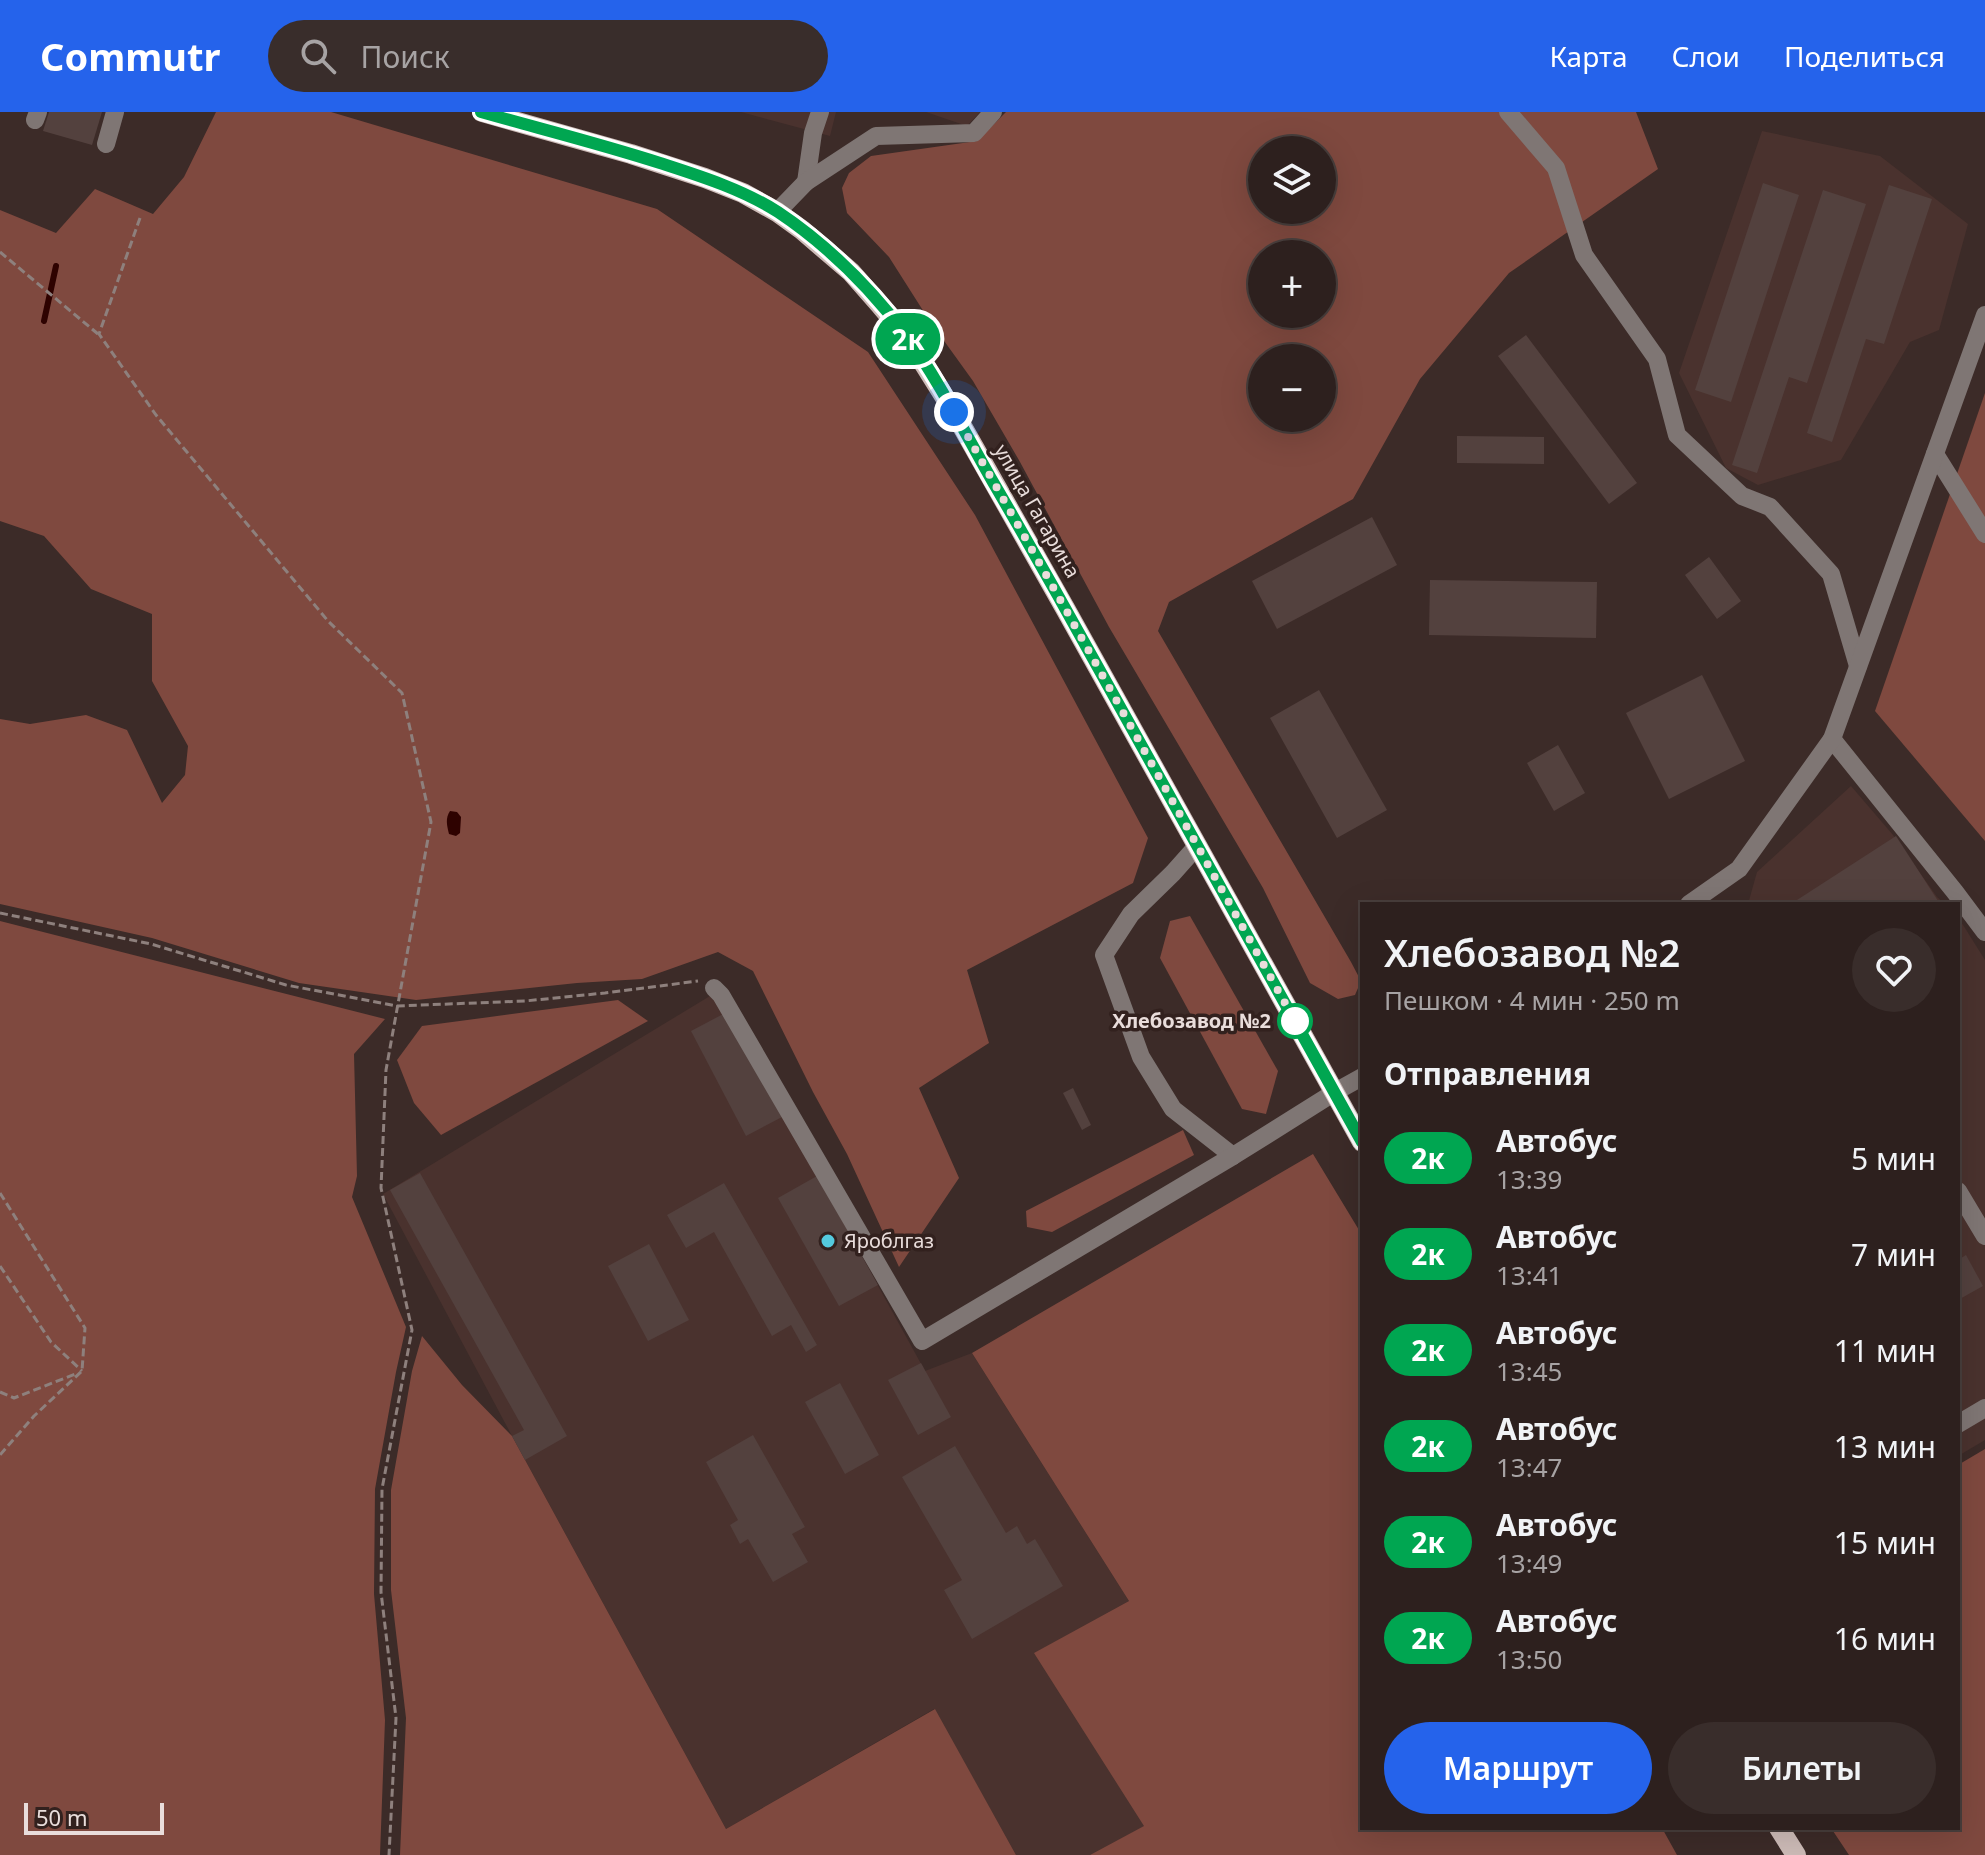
<!DOCTYPE html>
<html lang="ru">
<head>
<meta charset="utf-8">
<style>
	body { margin:0; font-family:"Noto Sans",sans-serif; background:#392d2b; color:#f1f3f6; height:100vh; display:flex; flex-direction:column; font-size:30px; white-space:nowrap }
	* { box-sizing:border-box; margin:0 }
	p { font-size:26px; color:#a7a3a4 }
	.icon { flex:none; width:44px; height:44px; fill:none; stroke:currentColor; stroke-width:2; stroke-linecap:round; stroke-linejoin:round }
	.map { position:relative; flex:1; overflow:hidden }
	.panel { position:absolute; left:1360px; top:790px; width:600px; height:928px; display:flex; flex-direction:column; background:#2d201e; border-radius:0px; box-shadow:0 8px 32px #0002,0 0 0 2px #483e3c }
	.panel>* { flex:none }
	.badge { padding:0 16px; border-radius:26px; font-size:28px; line-height:52px }
	.buttons { position:absolute; left:1248px; top:24px; display:grid; gap:16px }
	.buttons a { display:grid; place-items:center; width:88px; height:88px; border-radius:50%; background:#2d201e; box-shadow:0 8px 32px #0002,0 0 0 2px #483e3c; font-size:40px }
	.scale { position:absolute; left:24px; bottom:20px; width:140px; box-sizing:border-box; padding-left:8px; border:4px solid #e9dddb; border-top:0; font-size:22px; line-height:28px; white-space:nowrap; color:#e9dddb; -webkit-text-stroke:6px #32211e; paint-order:stroke }
	.you { position:absolute; width:40px; height:40px; margin:-20px; border:6px solid #fff; border-radius:50%; background:#1a73e8; box-shadow:0 0 0 12px #1a73e833 }
	.map>.badge { position:absolute; translate:-50% -50%; box-shadow:0 0 0 4px #fff }
	h2 { padding:0 24px; font-size:30px; line-height:72px }
	.round { display:grid; place-items:center; flex:none; width:84px; height:84px; border-radius:42px; background:#392d2b }
	.head { display:flex; align-items:center; justify-content:space-between; height:136px; padding:0 24px }
	h1 { font-size:38px; font-weight:600; line-height:60px }
	.primary-button { display:flex; gap:16px; margin-top:auto; padding:16px 24px }
	.primary-button a { flex:1; height:92px; border-radius:48px; background:#2563eb; color:#fff; font-size:32px; font-weight:600; line-height:92px; text-align:center }
	.primary-button a+a { background:#392d2b; color:#f1f3f6 }
	ul { padding:0; list-style:none }
	li { display:flex; align-items:center; gap:24px; height:96px; padding:0 24px }
	li div { flex:1 }
	li b { display:block; font-size:30px }
	li em { font-style:normal }
	li .badge { min-width:88px; font-weight:700; text-align:center }
	header { display:flex; align-items:center; gap:48px; box-sizing:border-box; height:112px; padding:0 40px; background:#2563eb; color:#fff }
	header strong { font-size:38px }
	nav { display:flex; gap:44px; margin-inline-start:auto; font-size:28px }
	.search { width:560px; height:72px; background:#392d2b; display:flex; align-items:center; gap:20px; box-sizing:border-box; padding:0 28px; border-radius:44px; color:#a7a3a4; font-size:30px }
	.map>svg:first-child { display:block }
	.built { fill:#4a322e }
	.green { fill:#7f493f; fill-rule:evenodd }
	.water { fill:#2e0200 }
	.lines { fill:none; stroke-linecap:round; stroke-linejoin:round }
	.stream { stroke:#2e0200; stroke-width:6 }
	.building { fill:#53413e }
	.path { stroke:#8e807d; stroke-width:3; stroke-dasharray:8 4; stroke-linecap:butt }
	.minor { stroke:#7f7674; stroke-width:18 }
	.major { stroke:#cebcb8; stroke-width:20 }
	.line-casing { stroke:#fff; stroke-width:18 }
	.line { stroke:#00a651; stroke-width:12 }
	.walk { stroke:#e9dddb; stroke-width:8; stroke-dasharray:0 14.4 }
	.stop-dot { fill:#fff; stroke:#00a651; stroke-width:4 }
	.poi-dot { fill:#54cade; stroke:#32211e; stroke-width:3 }
	.labels { text-anchor:middle; stroke-width:7; stroke-linejoin:round; paint-order:stroke }
	.street-label { font-size:20px; fill:#e9dddb; stroke:#32211e }
	.stop-label { font-size:20px; font-weight:bold; fill:#e9dddb; stroke:#32211e; text-anchor:end }
	.poi-label { font-size:20px; fill:#e9dddb; stroke:#32211e; text-anchor:start }
</style>
</head>
<body>
<header>
<strong>Commutr</strong>
<div class="search"><svg class="icon" aria-label="search" viewBox="0 0 24 24"><circle cx="10" cy="10" r="6"/><path d="M15 15l6 6"/></svg>Поиск</div>
<nav><a>Карта</a><a>Слои</a><a>Поделиться</a></nav>
</header>
<div class="map">
<svg width="1985" height="1743" viewBox="0 0 1985 1743">
	<rect width="100%" height="100%" fill="#3c2b28"/>
	<g class="built">
		<polygon points="741,0 836,0 830,24"/>
		<polygon points="926,0 980,0 967,14"/>
		<polygon points="1762,19 1880,44 1968,112 1939,218 1910,230 1841,348 1758,373 1726,356 1679,261"/>
		<polygon points="1851,674 1893,723 1937,785 1945,792 1748,792 1757,760"/>
		<polygon points="1958,805 1985,848 1985,1328 1958,1344"/>
		<polygon points="710,884 727,900 925,1259 972,1241 1129,1489 1035,1541 1145,1714 1090,1743 1016,1743 934,1597 726,1717 512,1324 383,1082"/>
	</g>
	<g class="green">
		<polygon points="216,0 331,0 657,97 868,240 975,403 1148,726 1133,771 967,858 989,931 919,976 959,1066 899,1155 847,1042 813,980 753,859 718,840 642,867 577,871 416,888 299,871 152,826 0,792 0,607 30,612 86,603 127,618 162,691 185,663 188,634 152,569 152,502 91,477 44,424 0,409 0,98 56,121 95,77 153,102 184,65"/>
		<path d="M 1006,0 L 1636,0 L 1658,57 L 1509,161 L 1420,267 L 1353,387 L 1169,490 L 1158,519 L 1351,850 L 1361,869 L 1355,883 L 1338,887 L 1310,871 L 1263,776 L 1109,515 L 1020,350 L 973,269 L 929,208 L 889,145 L 847,101 L 842,76 L 849,61 L 871,44 L 977,29 ZM 1262,38 L 1322,38 L 1322,98 L 1262,98 ZM 1262,142 L 1322,142 L 1322,202 L 1262,202 ZM 1262,246 L 1322,246 L 1322,306 L 1262,306 Z"/>
		<polygon points="1985,281 1985,729 1875,599"/>
		<polygon points="1190,804 1278,959 1266,1002 1242,997 1160,846 1170,809"/>
		<polygon points="0,809 385,907 354,942 357,1064 352,1085 406,1215 396,1260 375,1377 374,1482 385,1608 380,1743 0,1743"/>
		<polygon points="618,888 648,909 441,1023 414,991 397,948 422,914"/>
		<polygon points="1183,1018 1194,1043 1052,1120 1027,1115 1026,1099"/>
		<polygon points="1313,1042 1362,1123 1362,1716 1662,1716 1677,1743 1090,1743 1144,1714 1034,1541 1129,1489 972,1241"/>
		<polygon points="422,1224 462,1273 512,1324 726,1717 935,1597 1016,1743 400,1743 406,1606 391,1478 391,1378 412,1259"/>
		<polygon points="1985,1337 1985,1743 1849,1743 1831,1716 1958,1716 1958,1353"/>
	</g>
	<path class="water" d="M 450,699 L 457,700 L 461,705 L 460,721 L 456,724 L 449,722 C 447,714 445,706 450,699 Z"/>
	<g class="lines">
		<polyline class="stream" points="44,209 56,154"/>
	</g>
	<g class="building">
		<polygon points="49,0 102,0 92,33 43,19"/>
		<polygon points="1763,71 1799,83 1731,290 1695,278"/>
		<polygon points="1889,73 1932,87 1884,232 1866,227 1832,330 1807,321"/>
		<polygon points="1823,78 1866,92 1807,271 1789,265 1757,361 1732,353"/>
		<polygon points="1526,223 1637,371 1609,392 1498,244"/>
		<polygon points="1457,324 1544,325 1544,352 1457,351"/>
		<polygon points="1372,405 1397,453 1277,517 1252,469"/>
		<polygon points="1709,445 1741,489 1717,507 1685,463"/>
		<polygon points="1430,468 1597,470 1596,526 1429,523"/>
		<polygon points="1702,563 1745,649 1669,687 1626,601"/>
		<polygon points="1319,578 1387,698 1337,726 1270,606"/>
		<polygon points="1558,633 1585,681 1554,699 1527,651"/>
		<polygon points="1896,724 1940,792 1799,792 1797,788"/>
		<polygon points="727,900 782,1005 746,1024 691,919"/>
		<polygon points="1073,976 1091,1013 1082,1018 1063,981"/>
		<polygon points="420,1061 567,1324 525,1348 512,1324 524,1318 390,1078"/>
		<polygon points="817,1064 878,1173 839,1194 778,1086"/>
		<polygon points="724,1071 817,1233 806,1240 791,1213 772,1224 714,1120 686,1136 667,1103"/>
		<polygon points="649,1132 689,1208 648,1229 608,1154"/>
		<polygon points="1966,1143 1983,1174 1958,1188 1958,1148"/>
		<polygon points="921,1251 951,1305 918,1323 888,1268"/>
		<polygon points="840,1271 879,1343 845,1362 805,1290"/>
		<polygon points="753,1323 805,1415 792,1422 808,1450 773,1470 748,1427 740,1432 730,1413 738,1408 706,1350"/>
		<polygon points="955,1334 1006,1421 1017,1414 1027,1432 1035,1427 1063,1474 972,1527 944,1478 962,1468 902,1365"/>
	</g>
	<g class="lines">
		<g class="path">
			<polyline points="140,106 99,222 156,303 328,509 402,581 431,710 386,958 381,1076 412,1218 382,1377 381,1480 396,1606 389,1743"/>
			<polyline points="0,140 98,222"/>
			<polyline points="0,801 151,832 286,873 397,894 525,889 605,881 698,869"/>
			<polyline points="0,1081 85,1216 82,1259 34,1304 0,1343"/>
			<polyline points="0,1154 51,1230 82,1259"/>
			<polyline points="0,1280 14,1286 78,1261"/>
		</g>
		<g class="minor">
			<polyline points="1508,0 1556,56 1584,143 1657,247 1677,323 1742,384 1770,395 1831,462 1858,554"/>
			<polyline points="35,8 38,0"/>
			<polyline points="106,32 115,0"/>
			<polyline points="806,70 813,21 820,0"/>
			<polyline points="777,100 806,70 876,24 974,21 993,0"/>
			<polyline points="1935,342 1985,422"/>
			<polyline points="1832,627 1955,780 1985,820"/>
			<polyline points="1197,734 1173,761 1131,802 1104,843 1141,945 1173,997 1233,1044"/>
			<polyline points="1689,792 1739,757 1832,627 1985,203"/>
			<polyline points="714,876 721,883 922,1229 1233,1044 1335,980 1362,965"/>
			<polyline points="1958,1079 1985,1124"/>
			<polyline points="1958,1312 1985,1296"/>
		</g>
		<g class="major">
			<polyline points="482,0 631,42 705,66 743,81 777,100 802,118 851,160 880,193 907,225 954,300 1066,498 1362,1030"/>
			<polyline points="1779,1716 1796,1743"/>
		</g>
	</g>
	<g class="lines">
		<g class="line-casing">
			<path id="line" d="M 481,0 C 541,17 601,32 660,51 C 700,64 742,77 778,100 C 826,132 871,177 906,223 C 939,269 965,321 993,370 C 1028,430 1062,490 1095,550 C 1184,710 1273,870 1362,1030"/>
		</g>
		<use href="#line" class="line"/>
		<polyline class="walk" points="954,300 1066,498 1295,909"/>
	</g>
	<circle class="stop-dot" cx="1295" cy="909" r="16"/>
	<circle class="poi-dot" cx="828" cy="1129" r="8"/>
	<g class="labels">
		<g class="street-label">
			<text transform="translate(1037 399) rotate(60)" y="7">улица Гагарина</text>
		</g>
		<g class="stop-label">
			<text x="1271" y="916">Хлебозавод №2</text>
		</g>
		<g class="poi-label">
			<text x="844" y="1136">Яроблгаз</text>
		</g>
	</g>
</svg>
<div class="buttons">
<a><svg class="icon" aria-label="layers" viewBox="0 0 24 24"><path d="M12 4l9 5-9 5-9-5zM3 14l9 5 9-5"/></svg></a>
<a>+</a>
<a>−</a>
</div>
<div class="scale">50 m</div>
<div class="you" style="left:954px;top:300px"></div>
<b class="badge" style="left:908px;top:227px;background:#00a651;color:#fff">2к</b>
<section class="panel">
<div class="head"><div><h1>Хлебозавод №2</h1><p>Пешком · 4 мин · 250 m</p></div><a class="round"><svg class="icon" aria-label="heart" viewBox="0 0 24 24"><path d="M12 20l-8-8c-3-5 5-10 8-4 3-6 11-1 8 4z"/></svg></a></div>
<h2>Отправления</h2>
<ul>
<li><span class="badge" style="background:#00a651;color:#fff">2к</span><div><b>Автобус</b><p>13:39</p></div><em>5 мин</em></li>
<li><span class="badge" style="background:#00a651;color:#fff">2к</span><div><b>Автобус</b><p>13:41</p></div><em>7 мин</em></li>
<li><span class="badge" style="background:#00a651;color:#fff">2к</span><div><b>Автобус</b><p>13:45</p></div><em>11 мин</em></li>
<li><span class="badge" style="background:#00a651;color:#fff">2к</span><div><b>Автобус</b><p>13:47</p></div><em>13 мин</em></li>
<li><span class="badge" style="background:#00a651;color:#fff">2к</span><div><b>Автобус</b><p>13:49</p></div><em>15 мин</em></li>
<li><span class="badge" style="background:#00a651;color:#fff">2к</span><div><b>Автобус</b><p>13:50</p></div><em>16 мин</em></li>
</ul>
<div class="primary-button"><a>Маршрут</a><a>Билеты</a></div>
</section>
</div>
</body>
</html>
